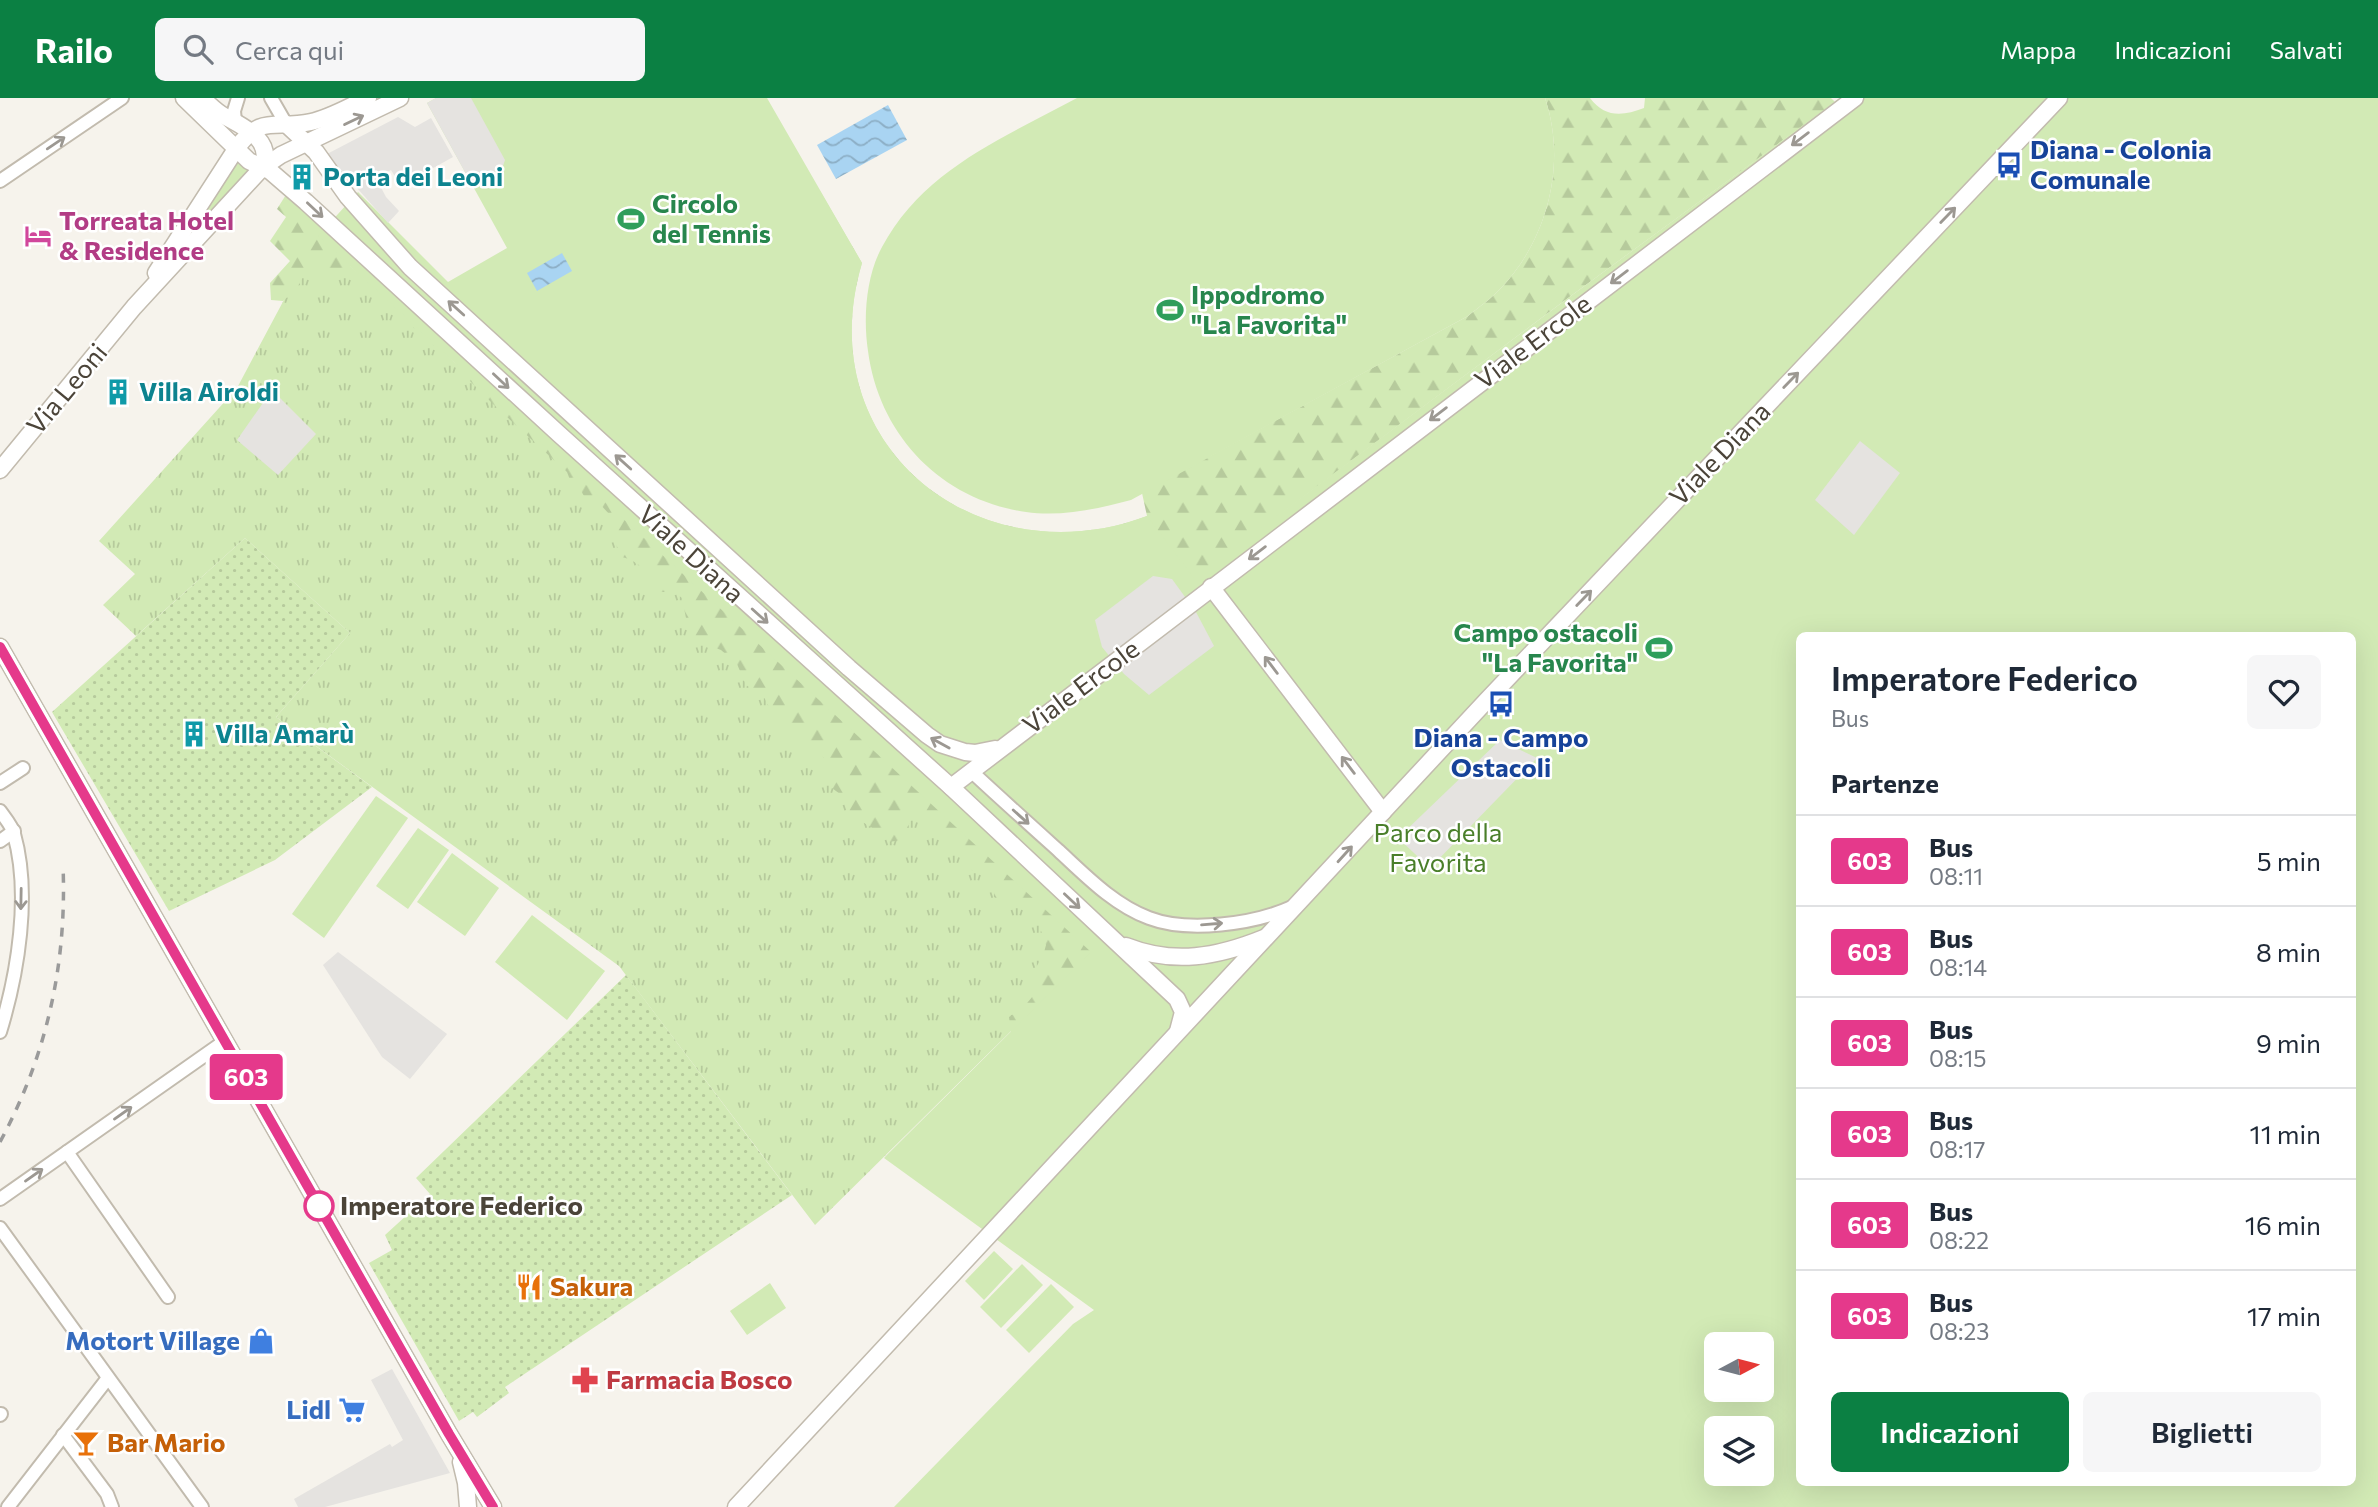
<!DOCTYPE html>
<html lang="it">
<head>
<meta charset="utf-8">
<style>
	body { margin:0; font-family:Commissioner,sans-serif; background:#f6f6f7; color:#1f2937; height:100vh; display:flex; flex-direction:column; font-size:26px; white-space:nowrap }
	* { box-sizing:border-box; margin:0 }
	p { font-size:23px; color:#747a83 }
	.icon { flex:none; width:38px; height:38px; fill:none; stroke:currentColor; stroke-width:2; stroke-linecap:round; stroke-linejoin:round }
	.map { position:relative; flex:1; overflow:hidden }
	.drawer { position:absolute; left:1796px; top:534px; width:560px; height:854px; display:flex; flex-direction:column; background:#fff; border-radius:10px; box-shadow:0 7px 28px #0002 }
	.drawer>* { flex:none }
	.badge { padding:0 14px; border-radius:5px; font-size:24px; line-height:46px }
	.needle { width:46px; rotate:83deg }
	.fabs { position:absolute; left:1704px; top:1234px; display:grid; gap:14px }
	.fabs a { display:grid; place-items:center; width:70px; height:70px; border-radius:10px; background:#fff; box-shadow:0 7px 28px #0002; font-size:35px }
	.map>.badge { position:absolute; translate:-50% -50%; box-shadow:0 0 0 4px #fff }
	h2 { padding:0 35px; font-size:26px; line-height:63px }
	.round { display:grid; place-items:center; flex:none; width:74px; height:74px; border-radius:10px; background:#f6f6f7 }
	.head { display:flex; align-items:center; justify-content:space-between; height:119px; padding:0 35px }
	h1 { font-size:33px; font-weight:600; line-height:52px }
	.cta { display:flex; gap:14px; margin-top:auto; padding:14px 35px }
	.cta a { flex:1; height:80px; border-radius:10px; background:#0b8043; color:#fff; font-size:28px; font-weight:600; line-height:80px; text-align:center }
	.cta a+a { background:#f6f6f7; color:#1f2937 }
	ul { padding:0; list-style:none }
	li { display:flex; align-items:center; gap:21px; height:91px; padding:0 35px; border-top:2px solid #e0e1e3 }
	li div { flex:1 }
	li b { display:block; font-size:26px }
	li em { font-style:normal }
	li .badge { min-width:77px; font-weight:700; text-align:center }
	header { display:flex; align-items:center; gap:42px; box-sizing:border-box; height:98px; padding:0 35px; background:#0b8043; color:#fff }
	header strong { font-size:33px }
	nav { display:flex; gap:38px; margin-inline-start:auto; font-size:24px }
	.search { width:490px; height:63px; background:#f6f6f7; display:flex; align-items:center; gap:18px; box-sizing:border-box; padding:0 24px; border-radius:10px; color:#747a83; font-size:26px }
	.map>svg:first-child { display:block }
	.grass { fill:url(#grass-tufts) }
	.forest { fill:url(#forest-firs) }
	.park { fill:#d2eab5; fill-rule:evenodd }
	.garden { fill:url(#garden-dots) }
	.parking { fill:#e5e3e0 }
	.water { fill:url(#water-waves) }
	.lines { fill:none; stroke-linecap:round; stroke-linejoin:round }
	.minor-casing { stroke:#c2bbae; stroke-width:16 }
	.tertiary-casing { stroke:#c2bbae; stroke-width:19 }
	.minor { stroke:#fff; stroke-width:12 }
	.tertiary { stroke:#fff; stroke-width:16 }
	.rail { stroke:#9a9a9a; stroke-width:3.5; stroke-dasharray:9 9; stroke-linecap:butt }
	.oneway { stroke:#9c9892 }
	.line-casing { stroke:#fff; stroke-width:16 }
	.line { stroke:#e5398b; stroke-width:10 }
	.stop-dot { fill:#fff; stroke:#e5398b; stroke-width:3.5 }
	.labels { text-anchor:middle; stroke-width:5; stroke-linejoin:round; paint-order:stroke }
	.transit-label { font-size:26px; font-weight:bold; fill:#164399; stroke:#fff; text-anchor:start }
	.culture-label { font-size:26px; font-weight:bold; fill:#0d838f; stroke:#fff; text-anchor:start }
	.leisure-label { font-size:26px; font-weight:bold; fill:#27864d; stroke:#fff; text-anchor:start }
	.hotel-label { font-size:26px; font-weight:bold; fill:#b23c85; stroke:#fff; text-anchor:start }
	.street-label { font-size:26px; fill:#4b4439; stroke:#fff }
	.park-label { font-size:26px; fill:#4a7f2a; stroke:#fff }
	.stop-label { font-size:26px; font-weight:bold; fill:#4b4439; stroke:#fff; text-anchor:start }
	.food-label { font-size:26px; font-weight:bold; fill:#c56008; stroke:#fff; text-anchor:start }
	.shop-label { font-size:26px; font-weight:bold; fill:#366cbe; stroke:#fff; text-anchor:end }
	.health-label { font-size:26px; font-weight:bold; fill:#be3a42; stroke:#fff; text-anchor:start }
</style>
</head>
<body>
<header>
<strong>Railo</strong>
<div class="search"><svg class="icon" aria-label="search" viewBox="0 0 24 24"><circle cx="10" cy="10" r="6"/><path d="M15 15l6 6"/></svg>Cerca qui</div>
<nav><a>Mappa</a><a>Indicazioni</a><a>Salvati</a></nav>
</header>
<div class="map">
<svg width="2378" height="1409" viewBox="0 0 2378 1409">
	<defs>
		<pattern id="grass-tufts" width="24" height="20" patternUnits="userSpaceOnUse" patternTransform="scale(1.75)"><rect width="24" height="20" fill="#d2eab5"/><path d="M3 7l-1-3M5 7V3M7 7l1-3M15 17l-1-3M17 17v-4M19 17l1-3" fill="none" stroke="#b6ca9c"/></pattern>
		<pattern id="forest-firs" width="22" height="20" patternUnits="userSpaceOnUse" patternTransform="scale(1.75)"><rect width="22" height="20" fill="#d2eab5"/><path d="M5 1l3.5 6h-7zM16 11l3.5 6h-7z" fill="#b6ca9c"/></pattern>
		<pattern id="garden-dots" width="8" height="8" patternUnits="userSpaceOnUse" patternTransform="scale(1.75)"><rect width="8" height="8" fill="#d2eab5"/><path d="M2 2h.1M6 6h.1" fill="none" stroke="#b6ca9c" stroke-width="1.8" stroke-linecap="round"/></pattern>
		<pattern id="water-waves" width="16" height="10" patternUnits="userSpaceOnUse" patternTransform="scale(1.75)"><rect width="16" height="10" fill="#a9d4f2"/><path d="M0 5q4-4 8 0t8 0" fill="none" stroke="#8caec5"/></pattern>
	</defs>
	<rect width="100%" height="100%" fill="#f6f3ec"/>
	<g class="grass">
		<polygon points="240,62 251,72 177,153"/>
		<polygon points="318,138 1091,854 815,1127 619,868 276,619 350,535 245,440 136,538 103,507 135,476 99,443 237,290"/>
	</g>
	<g class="forest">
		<path d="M 1545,0 L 1590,0 C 1605,20 1623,18 1644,10 L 1645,0 L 1831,0 L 1835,4 L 1564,203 L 1194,481 L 1095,522 L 504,243 L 409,147 L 448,185 L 820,93 L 862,165 C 808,346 977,482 1147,418 L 1142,395 L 1468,218 C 1479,209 1492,200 1501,190 C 1548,141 1567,65 1545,0 Z"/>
		<path d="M 289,92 L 1120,860 L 884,1060 L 1011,934 L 1009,919 L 1022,911 L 1033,898 L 1033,874 L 1043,858 L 1046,847 L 1039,827 L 1031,815 L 994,799 L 994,789 L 998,782 L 995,777 C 979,778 965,772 959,757 C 957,752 956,745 953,741 C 945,730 930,720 917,715 L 912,720 L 901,742 L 889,744 L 882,736 L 848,715 L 844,699 L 832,690 L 825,679 L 827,665 L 820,655 L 802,652 L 771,613 L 764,599 L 746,587 L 737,566 L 721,552 L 702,545 L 688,530 L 682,500 L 674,494 L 659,494 C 649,477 642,464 622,459 L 613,440 L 605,438 L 604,425 L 610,417 L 598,404 L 588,405 L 580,391 L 572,387 L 567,374 L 495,308 L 463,276 L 454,264 L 423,239 L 350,168 C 336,179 323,176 306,173 L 297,190 L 283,203 L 271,202 L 270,185 L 290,163 L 270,143 L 286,119 L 277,111 Z"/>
	</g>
	<g class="park">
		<path d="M 436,0 L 767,0 L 862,165 C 808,346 977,482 1147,418 L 1194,480 L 1564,203 L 1840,0 L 2378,0 L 2378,1409 L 894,1409 L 1073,1226 L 1094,1212 L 884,1060 L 1091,854 L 318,138 L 358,94 L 448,184 L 507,150 L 427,5 ZM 1799,537 L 2352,537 L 2352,1384 L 1799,1384 ZM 1717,1246 L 1762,1246 L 1762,1292 L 1717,1292 ZM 1717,1330 L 1762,1330 L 1762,1376 L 1717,1376 Z"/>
		<path d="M 1077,0 L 1545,0 C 1567,65 1548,141 1501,190 C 1492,200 1479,209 1468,218 L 1131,402 C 1097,411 1061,419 1026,414 C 941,402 879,337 868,253 C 863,220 866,178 882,149 C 924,71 1003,40 1077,0 Z"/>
		<polygon points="376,698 408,720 324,840 292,816"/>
		<polygon points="418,730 449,752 408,811 376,788"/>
		<polygon points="452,755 499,790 465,838 417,804"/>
		<polygon points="532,817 605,873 567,922 495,864"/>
		<polygon points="994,1153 1013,1171 984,1202 965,1183"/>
		<polygon points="1022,1166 1043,1187 1001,1230 980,1209"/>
		<polygon points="770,1185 786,1210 747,1237 730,1213"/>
		<polygon points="1051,1186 1074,1209 1029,1255 1006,1232"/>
	</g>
	<g class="garden">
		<polygon points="245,440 350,535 276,619 372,689 275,762 169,813 52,614"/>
		<polygon points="626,877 792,1097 505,1289 509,1295 477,1319 473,1314 459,1323 369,1165 392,1152 385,1137 430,1096 416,1080"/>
	</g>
	<g class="parking">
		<polygon points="436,0 471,0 505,62 503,68 486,81 471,85 427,5"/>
		<polygon points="398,19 415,29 431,20 453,59 401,88 391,72 376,80 386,99 399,113 388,125 327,56"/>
		<polygon points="272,292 316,336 278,377 237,342"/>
		<polygon points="1860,343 1900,375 1854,437 1815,402"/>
		<polygon points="1153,478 1172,481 1196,514 1214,548 1149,597 1124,576 1102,549 1095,522"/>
		<polygon points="1500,642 1537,660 1430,770 1398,740"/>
		<polygon points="338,854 447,936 410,981 382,959 323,867"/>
		<polygon points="392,1271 450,1375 325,1409 298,1409 294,1401 390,1346 392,1349 403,1342 371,1282"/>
	</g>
	<g class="water">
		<polygon points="888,7 907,42 836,81 817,47"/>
		<polygon points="562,155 572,173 537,193 527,175"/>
	</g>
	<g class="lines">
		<g class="minor-casing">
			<g id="minor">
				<polyline points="271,0 286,26"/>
				<polyline points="235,23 234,13 238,0"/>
				<polyline points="0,83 122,0"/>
				<path d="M 971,673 C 1000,700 1029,726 1059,753 C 1086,778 1114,807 1149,820 C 1188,835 1254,826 1292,809"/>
				<polyline points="0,685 23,670"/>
				<path d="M 0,713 C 5,720 12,728 14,736 C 31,796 18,875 0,934"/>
				<polyline points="0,743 14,733"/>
				<polyline points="67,1054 168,1199"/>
				<polyline points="0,1101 225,943"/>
				<polyline points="0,1130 202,1409"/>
				<polyline points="0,1317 1,1316"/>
				<polyline points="63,1337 107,1396 112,1409"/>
				<polyline points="8,1409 108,1280"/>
			</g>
		</g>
		<g class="tertiary-casing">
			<g id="tertiary">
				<polyline points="184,0 249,63 270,73 306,104 559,336 951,689 1177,901 1183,914 1178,933"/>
				<path d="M 202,0 C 209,6 215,13 224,18 C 242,28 275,42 262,70"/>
				<polyline points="286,26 316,54 348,99 410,169 849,570 927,637 940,646 965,654 975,655 995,651"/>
				<path d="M 156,175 L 236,51 C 262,15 275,32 311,24 C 330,20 350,8 368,0"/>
				<polyline points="0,372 134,209 262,70 281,57 400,0"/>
				<polyline points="1211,489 1383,714"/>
				<polyline points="0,549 449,1336 493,1409"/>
				<polyline points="951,689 1855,0"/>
				<path d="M 1126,848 C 1174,867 1217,859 1264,840"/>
				<polyline points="461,1364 466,1385 468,1409"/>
				<polyline points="736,1409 1487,602 2059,0"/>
			</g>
		</g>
		<use href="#minor" class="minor"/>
		<use href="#tertiary" class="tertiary"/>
		<path class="rail" d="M 0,1044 C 47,957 67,866 63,767"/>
	</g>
	<defs><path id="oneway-shaft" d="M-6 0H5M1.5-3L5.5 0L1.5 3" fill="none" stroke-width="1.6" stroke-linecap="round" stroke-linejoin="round" transform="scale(1.75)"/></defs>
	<g class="oneway">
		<use href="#oneway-shaft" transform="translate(354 22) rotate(-26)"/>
		<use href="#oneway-shaft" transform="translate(1800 41) rotate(143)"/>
		<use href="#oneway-shaft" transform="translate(56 45) rotate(-34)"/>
		<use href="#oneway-shaft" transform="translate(315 112) rotate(43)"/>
		<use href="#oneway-shaft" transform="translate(1948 117) rotate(-46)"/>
		<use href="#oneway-shaft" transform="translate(1619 179) rotate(143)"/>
		<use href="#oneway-shaft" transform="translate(456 210) rotate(-138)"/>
		<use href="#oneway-shaft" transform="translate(1791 282) rotate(-46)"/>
		<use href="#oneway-shaft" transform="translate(501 283) rotate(43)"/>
		<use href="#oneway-shaft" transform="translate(1438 316) rotate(143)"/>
		<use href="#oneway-shaft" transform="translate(623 364) rotate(-138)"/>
		<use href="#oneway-shaft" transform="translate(1257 455) rotate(143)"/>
		<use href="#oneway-shaft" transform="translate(1584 500) rotate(-46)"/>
		<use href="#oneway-shaft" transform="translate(760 518) rotate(42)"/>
		<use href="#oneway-shaft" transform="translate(1271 567) rotate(-127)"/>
		<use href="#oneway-shaft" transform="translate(940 645) rotate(-151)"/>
		<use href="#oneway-shaft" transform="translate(1348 667) rotate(-127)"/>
		<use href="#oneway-shaft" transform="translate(1021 719) rotate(42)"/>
		<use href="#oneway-shaft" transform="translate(1345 756) rotate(-48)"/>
		<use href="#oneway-shaft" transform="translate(21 801) rotate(91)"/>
		<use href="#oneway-shaft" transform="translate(1072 803) rotate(43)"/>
		<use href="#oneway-shaft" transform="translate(1212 826) rotate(-5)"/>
		<use href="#oneway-shaft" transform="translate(123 1015) rotate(-35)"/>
		<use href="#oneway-shaft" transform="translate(34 1077) rotate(-35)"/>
	</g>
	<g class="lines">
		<g class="line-casing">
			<polyline id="line" points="0,549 449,1336 493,1409"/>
		</g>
		<use href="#line" class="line"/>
	</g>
	<defs>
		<g id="bus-bare" transform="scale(2.1)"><path d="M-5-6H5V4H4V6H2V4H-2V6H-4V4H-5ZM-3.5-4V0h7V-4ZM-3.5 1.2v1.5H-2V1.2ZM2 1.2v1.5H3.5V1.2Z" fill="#1a4fb4" stroke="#fff" stroke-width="2.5" paint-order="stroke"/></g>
		<g id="building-bare" transform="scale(2.1)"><path d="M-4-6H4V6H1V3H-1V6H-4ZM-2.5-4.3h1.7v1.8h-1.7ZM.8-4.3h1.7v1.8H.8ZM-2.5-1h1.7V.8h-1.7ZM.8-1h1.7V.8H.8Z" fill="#0f9aa8" stroke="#fff" stroke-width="2.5" paint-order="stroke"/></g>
		<g id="stadium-bare" transform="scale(2.1)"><path d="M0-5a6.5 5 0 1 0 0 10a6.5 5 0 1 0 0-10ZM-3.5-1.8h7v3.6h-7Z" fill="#2e9e5b" stroke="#fff" stroke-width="2.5" paint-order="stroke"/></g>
		<g id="hotel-bare" transform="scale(2.1)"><path d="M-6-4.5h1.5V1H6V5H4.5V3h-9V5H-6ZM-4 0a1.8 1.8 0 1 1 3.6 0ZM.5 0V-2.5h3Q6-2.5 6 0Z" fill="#d1479c" stroke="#fff" stroke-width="2.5" paint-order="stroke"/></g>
		<g id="restaurant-bare" transform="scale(2.1)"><path d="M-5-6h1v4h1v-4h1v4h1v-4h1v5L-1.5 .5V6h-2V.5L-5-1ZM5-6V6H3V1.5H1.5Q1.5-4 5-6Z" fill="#e8710a" stroke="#fff" stroke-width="2.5" paint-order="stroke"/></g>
		<g id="shop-bare" transform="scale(2.1)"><path d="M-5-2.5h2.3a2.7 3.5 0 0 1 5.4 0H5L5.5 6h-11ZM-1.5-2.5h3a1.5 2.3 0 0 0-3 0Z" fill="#3f7fe0" stroke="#fff" stroke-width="2.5" paint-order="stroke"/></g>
		<g id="pharmacy-bare" transform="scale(2.1)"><path d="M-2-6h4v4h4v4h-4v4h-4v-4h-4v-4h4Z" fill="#e0444e" stroke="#fff" stroke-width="2.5" paint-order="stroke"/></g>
		<g id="supermarket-bare" transform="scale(2.1)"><path d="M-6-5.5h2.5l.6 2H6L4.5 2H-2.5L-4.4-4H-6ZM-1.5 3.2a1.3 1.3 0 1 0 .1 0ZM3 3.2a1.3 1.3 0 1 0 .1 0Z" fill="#3f7fe0" stroke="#fff" stroke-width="2.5" paint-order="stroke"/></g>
		<g id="bar-bare" transform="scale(2.1)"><path d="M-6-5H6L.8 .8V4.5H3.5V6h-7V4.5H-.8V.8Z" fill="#e8710a" stroke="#fff" stroke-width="2.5" paint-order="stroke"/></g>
	</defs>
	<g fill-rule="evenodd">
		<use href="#bus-bare" x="2009" y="67"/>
		<use href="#building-bare" x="302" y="79"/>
		<use href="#stadium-bare" x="631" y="121"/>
		<use href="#hotel-bare" x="38" y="138"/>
		<use href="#stadium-bare" x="1170" y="212"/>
		<use href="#building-bare" x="118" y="294"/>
		<use href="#stadium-bare" x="1659" y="550"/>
		<use href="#bus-bare" x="1501" y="606"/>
		<use href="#building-bare" x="194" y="636"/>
		<use href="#restaurant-bare" x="529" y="1189"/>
		<use href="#shop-bare" x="261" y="1243"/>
		<use href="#pharmacy-bare" x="585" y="1282"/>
		<use href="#supermarket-bare" x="352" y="1312"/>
		<use href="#bar-bare" x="86" y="1345"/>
	</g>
	<circle class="stop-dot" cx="319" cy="1108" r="14"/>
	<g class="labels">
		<g class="transit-label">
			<text x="2030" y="61">Diana - Colonia<tspan x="2030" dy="30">Comunale</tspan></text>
			<text x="1501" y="649" text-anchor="middle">Diana - Campo<tspan x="1501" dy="30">Ostacoli</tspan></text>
		</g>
		<g class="culture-label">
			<text x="323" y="88">Porta dei Leoni</text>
			<text x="139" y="303">Villa Airoldi</text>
			<text x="215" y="645">Villa Amarù</text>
		</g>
		<g class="leisure-label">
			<text x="652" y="115">Circolo<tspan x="652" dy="30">del Tennis</tspan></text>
			<text x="1191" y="206">Ippodromo<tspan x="1191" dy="30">"La Favorita"</tspan></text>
			<text x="1638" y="544" text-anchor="end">Campo ostacoli<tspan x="1638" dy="30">"La Favorita"</tspan></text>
		</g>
		<g class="hotel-label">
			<text x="59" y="132">Torreata Hotel<tspan x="59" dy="30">&amp; Residence</tspan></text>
		</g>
		<g class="street-label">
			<text transform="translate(1533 244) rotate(-37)" y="9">Viale Ercole</text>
			<text transform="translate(67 291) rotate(-50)" y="9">Via Leoni</text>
			<text transform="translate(1720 356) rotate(-46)" y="9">Viale Diana</text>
			<text transform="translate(691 456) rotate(42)" y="9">Viale Diana</text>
			<text transform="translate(1081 589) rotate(-37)" y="9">Viale Ercole</text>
		</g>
		<g class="park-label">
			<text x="1438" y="744">Parco della<tspan x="1438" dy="30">Favorita</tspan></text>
		</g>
		<g class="stop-label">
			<text x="340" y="1117">Imperatore Federico</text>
		</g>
		<g class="food-label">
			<text x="550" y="1198">Sakura</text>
			<text x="107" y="1354">Bar Mario</text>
		</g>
		<g class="shop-label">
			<text x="240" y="1252">Motort Village</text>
			<text x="331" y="1321">Lidl</text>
		</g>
		<g class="health-label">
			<text x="606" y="1291">Farmacia Bosco</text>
		</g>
	</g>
</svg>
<div class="fabs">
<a><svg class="needle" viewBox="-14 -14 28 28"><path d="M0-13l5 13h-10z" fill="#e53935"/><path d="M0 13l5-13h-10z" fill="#747a83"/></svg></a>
<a><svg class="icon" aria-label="layers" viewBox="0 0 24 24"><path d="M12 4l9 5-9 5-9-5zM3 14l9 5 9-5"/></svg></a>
</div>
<b class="badge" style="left:246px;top:979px;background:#e5398b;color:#fff">603</b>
<section class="drawer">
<div class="head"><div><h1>Imperatore Federico</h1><p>Bus</p></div><a class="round"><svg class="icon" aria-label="heart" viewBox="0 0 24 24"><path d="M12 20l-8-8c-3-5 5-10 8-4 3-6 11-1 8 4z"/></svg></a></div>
<h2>Partenze</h2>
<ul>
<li><span class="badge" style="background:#e5398b;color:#fff">603</span><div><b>Bus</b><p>08:11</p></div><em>5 min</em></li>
<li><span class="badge" style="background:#e5398b;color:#fff">603</span><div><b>Bus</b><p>08:14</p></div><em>8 min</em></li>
<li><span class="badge" style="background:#e5398b;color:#fff">603</span><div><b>Bus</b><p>08:15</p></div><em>9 min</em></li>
<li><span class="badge" style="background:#e5398b;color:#fff">603</span><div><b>Bus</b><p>08:17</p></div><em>11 min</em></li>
<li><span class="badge" style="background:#e5398b;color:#fff">603</span><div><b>Bus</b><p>08:22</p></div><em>16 min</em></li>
<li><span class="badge" style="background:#e5398b;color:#fff">603</span><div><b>Bus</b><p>08:23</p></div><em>17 min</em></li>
</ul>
<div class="cta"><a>Indicazioni</a><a>Biglietti</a></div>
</section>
</div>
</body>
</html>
